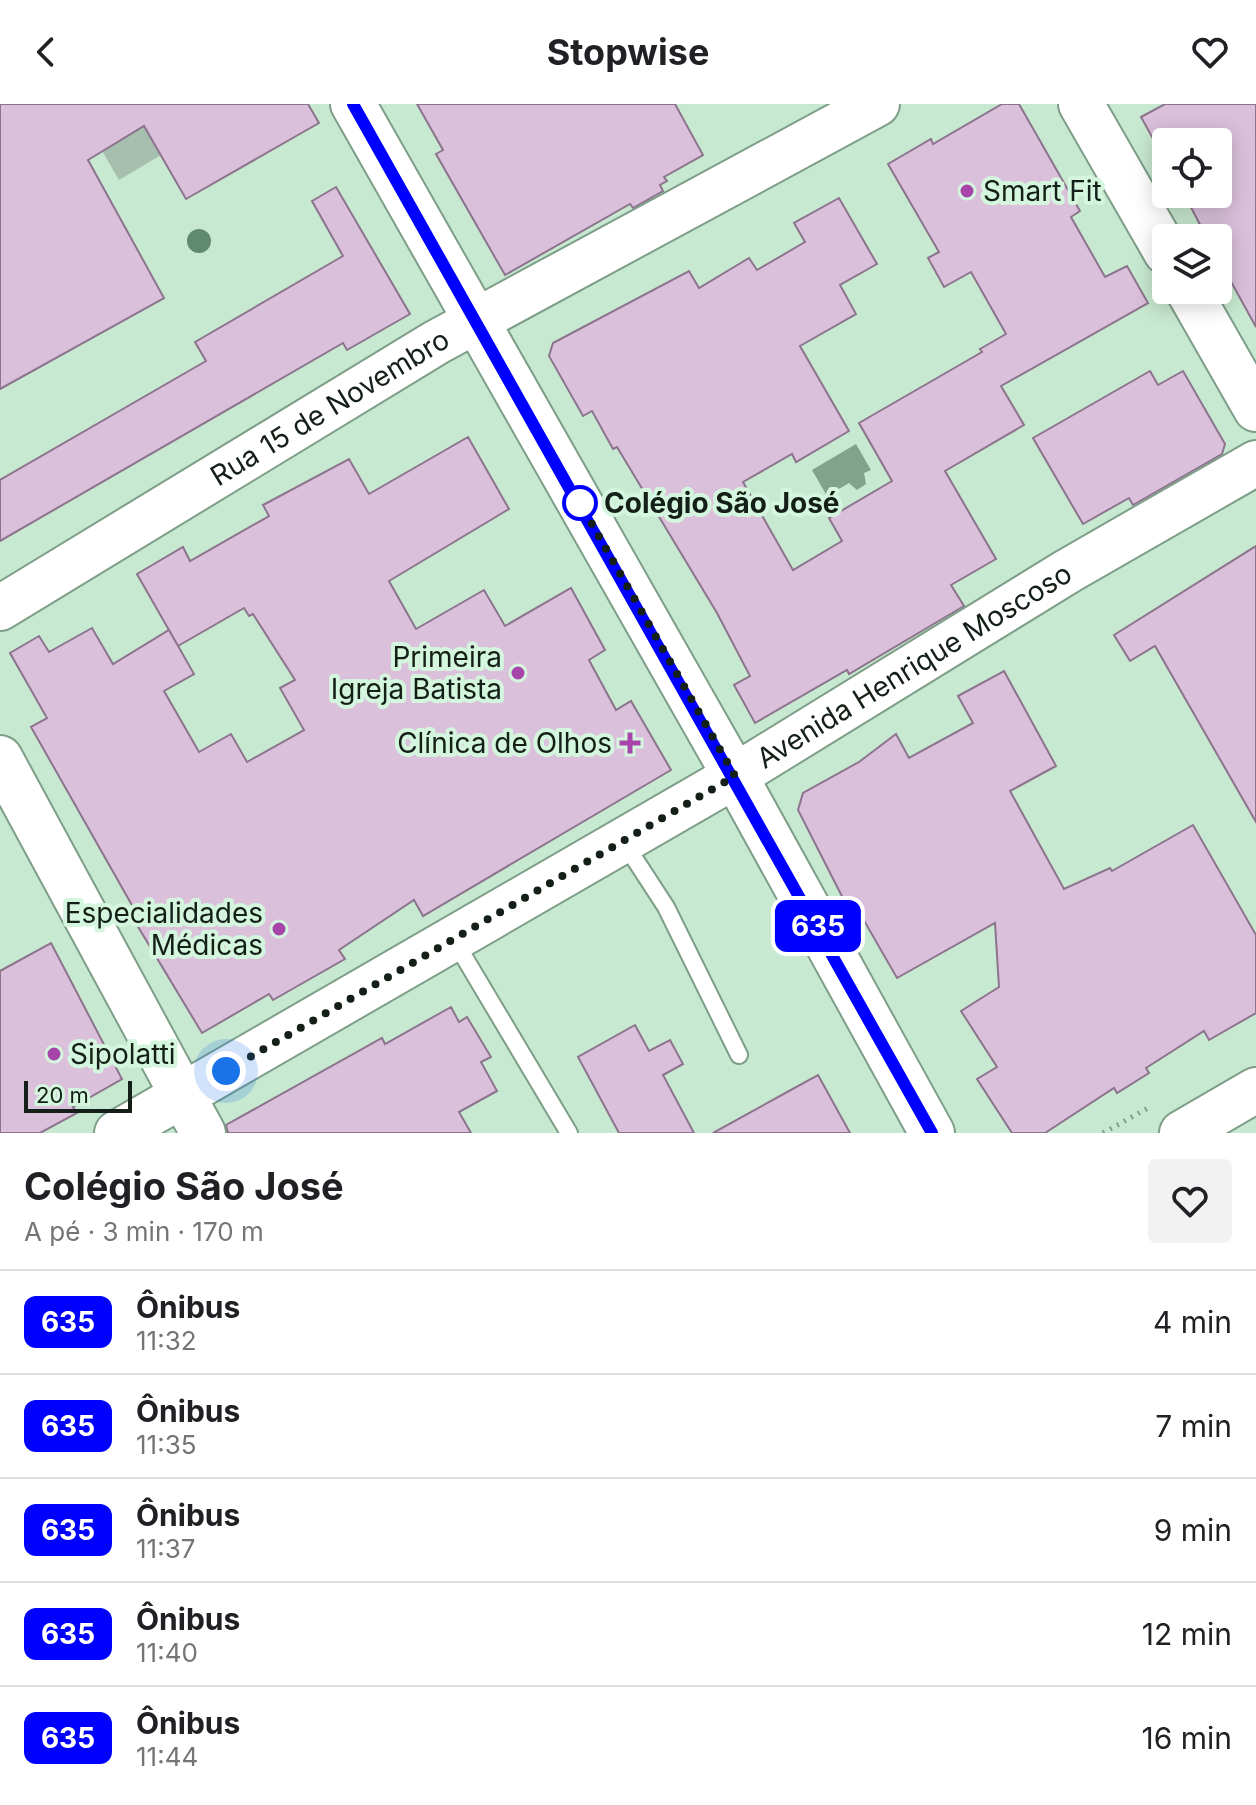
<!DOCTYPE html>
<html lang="pt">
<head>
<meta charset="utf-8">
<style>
	body { margin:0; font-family:Inter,sans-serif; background:#f2f2f2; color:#202124; height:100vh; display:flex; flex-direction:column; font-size:30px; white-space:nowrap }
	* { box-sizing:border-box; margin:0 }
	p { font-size:26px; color:#757577 }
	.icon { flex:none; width:44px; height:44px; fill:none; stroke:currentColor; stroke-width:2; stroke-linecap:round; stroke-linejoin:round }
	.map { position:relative; height:1029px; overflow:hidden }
	.side { display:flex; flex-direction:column; background:#fff; flex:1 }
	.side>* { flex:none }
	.badge { padding:0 16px; border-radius:12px; font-size:28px; line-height:52px }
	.fabs { position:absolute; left:1152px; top:24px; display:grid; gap:16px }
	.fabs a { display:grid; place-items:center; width:80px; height:80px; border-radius:8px; background:#fff; box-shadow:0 4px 20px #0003; font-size:40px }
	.scale { position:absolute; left:24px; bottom:20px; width:108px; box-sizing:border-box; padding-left:8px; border:4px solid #131f17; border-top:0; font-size:22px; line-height:28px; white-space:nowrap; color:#131f17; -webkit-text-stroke:6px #d5f6de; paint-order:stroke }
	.you { position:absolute; width:40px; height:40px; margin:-20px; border:6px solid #fff; border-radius:50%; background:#1a73e8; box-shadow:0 0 0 12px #1a73e833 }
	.map>.badge { position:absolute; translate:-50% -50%; box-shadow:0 0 0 4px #fff }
	.round { display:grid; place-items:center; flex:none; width:84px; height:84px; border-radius:8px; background:#f2f2f2 }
	.head { display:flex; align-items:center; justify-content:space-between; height:136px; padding:0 24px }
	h1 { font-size:38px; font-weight:700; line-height:60px }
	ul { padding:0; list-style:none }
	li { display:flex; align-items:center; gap:24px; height:104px; padding:0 24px; border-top:2px solid #e0e0e0 }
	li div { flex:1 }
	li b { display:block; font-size:30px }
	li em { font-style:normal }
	li .badge { min-width:88px; font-weight:700; text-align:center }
	header { display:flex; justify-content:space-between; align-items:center; height:104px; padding:0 24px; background:#fff; font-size:36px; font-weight:700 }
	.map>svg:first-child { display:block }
	.green { fill:#a7bfae }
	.water { fill:#81a38b }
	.building { fill:#dbc0db; stroke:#8c748d; stroke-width:2 }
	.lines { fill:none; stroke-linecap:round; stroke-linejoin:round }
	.lane-casing { stroke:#7e9e88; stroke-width:20 }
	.secondary-casing { stroke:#7e9e88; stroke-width:48 }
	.path { stroke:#869f8d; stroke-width:5; stroke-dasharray:2 6; stroke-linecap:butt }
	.lane { stroke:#fff; stroke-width:16 }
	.secondary { stroke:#fff; stroke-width:44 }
	.tree { fill:#618870 }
	.line-casing { stroke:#fff; stroke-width:18 }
	.line { stroke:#00f; stroke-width:12 }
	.walk { stroke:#131f17; stroke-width:8; stroke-dasharray:0 14.4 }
	.poi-dot { fill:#a745ab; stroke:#d5f6de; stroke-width:3 }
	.stop-dot { fill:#fff; stroke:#00f; stroke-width:4 }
	.labels { text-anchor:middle; stroke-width:8; stroke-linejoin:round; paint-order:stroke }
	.poi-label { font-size:28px; fill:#131f17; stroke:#d5f6de; text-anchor:end }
	.street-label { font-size:28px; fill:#131f17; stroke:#d5f6de }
	.stop-label { font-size:28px; font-weight:bold; fill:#131f17; stroke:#d5f6de; text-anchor:start }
</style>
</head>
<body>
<header><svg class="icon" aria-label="back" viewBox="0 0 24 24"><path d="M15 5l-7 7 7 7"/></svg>Stopwise<svg class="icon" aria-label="heart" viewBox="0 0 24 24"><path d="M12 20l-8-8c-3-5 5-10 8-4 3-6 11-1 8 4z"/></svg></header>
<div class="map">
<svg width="1256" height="1029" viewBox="0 0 1256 1029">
	<rect width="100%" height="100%" fill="#c8e9d1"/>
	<polygon class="green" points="75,0 132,0 161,51 119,76"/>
	<polygon class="water" points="856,340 871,366 864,369 866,380 857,386 849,379 827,392 812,366"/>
	<g class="building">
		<polygon points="0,0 308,0 319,19 186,95 144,22 88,56 164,194 0,285"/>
		<polygon points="417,0 675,0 703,51 664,73 667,77 660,81 663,87 633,104 630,100 505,171 436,50 443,46"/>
		<polygon points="1002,0 1019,0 1080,107 1071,113 1105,173 1127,162 1148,199 1001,282 1024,321 945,367 996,455 951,481 964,502 849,570 847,566 755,619 734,581 750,572 717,509 617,343 613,345 592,307 583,312 549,252 553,239 689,167 699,184 749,154 757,166 805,138 794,119 839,94 877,160 840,181 856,210 800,242 849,327 796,358 792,350 743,378 793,466 842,437 829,414 892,377 859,319 982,248 980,245 1006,230 971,168 944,183 928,154 939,148 888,60 931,35 933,40"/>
		<polygon points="1165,0 1256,0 1256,223 1218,154 1218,134 1207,134 1184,90 1218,90 1218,38 1166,38 1166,58 1141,13"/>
		<polygon points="336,83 410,210 347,246 343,239 0,437 0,376 206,257 195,238 343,152 312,97"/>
		<polygon points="1150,267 1158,281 1183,267 1225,340 1222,350 1133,401 1129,394 1083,420 1033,334"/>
		<polygon points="468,333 509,405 389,477 416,525 484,486 505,522 571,484 605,546 589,556 616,606 631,597 671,666 423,812 414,796 339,846 345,855 273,896 269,890 202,929 128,806 133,803 31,623 47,614 10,549 39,532 49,548 92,524 113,560 169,526 194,570 164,587 199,648 231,630 247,658 304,626 280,584 295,576 253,510 249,512 244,504 178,542 137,470 183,443 190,457 269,412 263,401 349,355 369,390"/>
		<polygon points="1256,442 1256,718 1155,542 1130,557 1114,531"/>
		<polygon points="1004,567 1056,662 1010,687 1064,785 1110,764 1112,767 1193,721 1256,831 1256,909 1209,936 1204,927 1146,964 1149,969 1117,989 1114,984 1045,1029 1012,1029 977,975 997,963 961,907 999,883 995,819 897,874 858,806 851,810 798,706 803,689 859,658 896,630 909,654 973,619 958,592"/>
		<polygon points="51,839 122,975 73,1003 77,1009 40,1029 0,1029 0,867"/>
		<polygon points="451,903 459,918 467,913 491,953 481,958 497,987 459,1008 471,1029 228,1029 226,1021 382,934 385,940"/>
		<polygon points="635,921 649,947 670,936 683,960 663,971 694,1029 619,1029 578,953"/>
		<polygon points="818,971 850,1029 713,1029 789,987"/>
	</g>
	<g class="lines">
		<g class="lane-casing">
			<g id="lane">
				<polyline points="623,737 666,803 739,951"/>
				<polyline points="454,836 569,1029"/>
			</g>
		</g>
		<g class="secondary-casing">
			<g id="secondary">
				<polyline points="353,0 735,672 932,1029"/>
				<polyline points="1081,0 1166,148"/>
				<polyline points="1188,186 1256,305"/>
				<path id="s1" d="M 0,504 L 437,238 L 877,0"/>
				<polyline points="0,654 203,1029"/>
				<path id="s2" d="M 117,1029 L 735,672 L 1068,467 L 1256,359"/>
				<polyline points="1182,1029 1256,986"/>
			</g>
		</g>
		<polyline class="path" points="1103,1029 1150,1003"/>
		<use href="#lane" class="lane"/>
		<use href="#secondary" class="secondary"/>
	</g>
	<circle class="tree" cx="199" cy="137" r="12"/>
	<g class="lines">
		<g class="line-casing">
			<polyline id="line" points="353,0 932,1029"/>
		</g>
		<use href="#line" class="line"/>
		<polyline class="walk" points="226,967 735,672 580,399"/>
	</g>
	<g class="poi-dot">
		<circle cx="967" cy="87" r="8"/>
		<circle cx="518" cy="569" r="8"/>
		<path d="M626 627h8v8h8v8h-8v8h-8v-8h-8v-8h8z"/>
		<circle cx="279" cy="825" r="8"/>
		<circle cx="54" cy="950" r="8"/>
	</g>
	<circle class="stop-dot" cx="580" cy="399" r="16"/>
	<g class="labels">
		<g class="poi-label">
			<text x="983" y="97" text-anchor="start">Smart Fit</text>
			<text x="502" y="563">Primeira<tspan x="502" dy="32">Igreja Batista</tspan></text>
			<text x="612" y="649">Clínica de Olhos</text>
			<text x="263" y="819">Especialidades<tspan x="263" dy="32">Médicas</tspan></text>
			<text x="70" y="960" text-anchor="start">Sipolatti</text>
		</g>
		<g class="street-label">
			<text dy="10" stroke="none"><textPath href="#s1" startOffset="386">Rua 15 de Novembro</textPath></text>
			<text dy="10" stroke="none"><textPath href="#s2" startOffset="924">Avenida Henrique Moscoso</textPath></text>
		</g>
		<g class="stop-label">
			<text x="604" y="409">Colégio São José</text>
		</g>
	</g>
</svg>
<div class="fabs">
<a><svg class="icon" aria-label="locate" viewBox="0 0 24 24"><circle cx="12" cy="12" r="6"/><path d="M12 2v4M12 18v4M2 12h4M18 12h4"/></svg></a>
<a><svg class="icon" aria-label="layers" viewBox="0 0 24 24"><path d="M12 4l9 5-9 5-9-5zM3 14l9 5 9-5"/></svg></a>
</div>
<div class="scale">20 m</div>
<div class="you" style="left:226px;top:967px"></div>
<b class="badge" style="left:818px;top:822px;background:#00f;color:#fff">635</b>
</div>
<section class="side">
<div class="head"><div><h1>Colégio São José</h1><p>A pé · 3 min · 170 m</p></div><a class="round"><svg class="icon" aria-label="heart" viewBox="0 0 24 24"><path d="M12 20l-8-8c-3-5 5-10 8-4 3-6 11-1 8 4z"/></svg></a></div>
<ul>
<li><span class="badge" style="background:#00f;color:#fff">635</span><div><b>Ônibus</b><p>11:32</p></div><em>4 min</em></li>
<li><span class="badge" style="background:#00f;color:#fff">635</span><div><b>Ônibus</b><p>11:35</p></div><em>7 min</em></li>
<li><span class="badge" style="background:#00f;color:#fff">635</span><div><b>Ônibus</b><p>11:37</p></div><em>9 min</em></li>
<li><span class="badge" style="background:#00f;color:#fff">635</span><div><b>Ônibus</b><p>11:40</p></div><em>12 min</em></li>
<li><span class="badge" style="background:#00f;color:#fff">635</span><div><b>Ônibus</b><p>11:44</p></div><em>16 min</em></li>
</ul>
</section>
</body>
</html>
